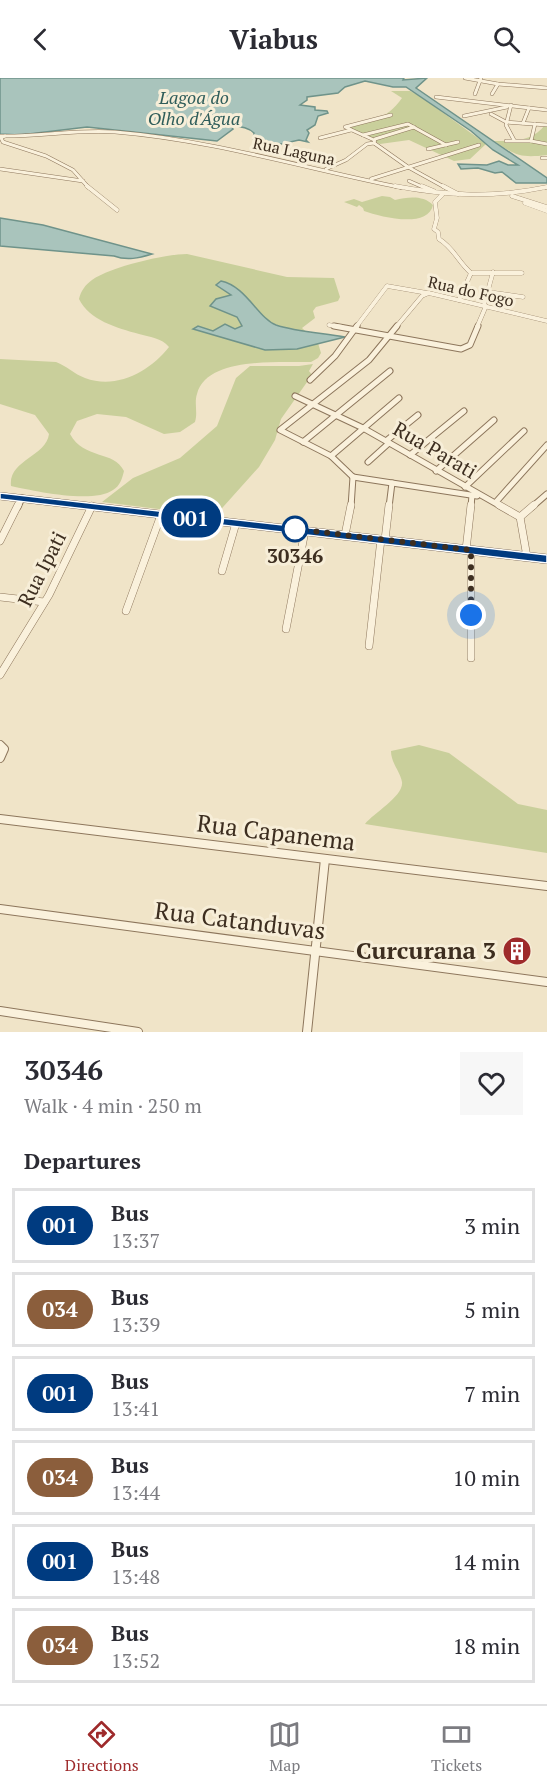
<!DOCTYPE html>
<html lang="en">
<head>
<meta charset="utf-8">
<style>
	body { margin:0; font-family:"PT Serif",serif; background:#f7f7f7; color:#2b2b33; height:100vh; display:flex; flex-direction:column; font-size:22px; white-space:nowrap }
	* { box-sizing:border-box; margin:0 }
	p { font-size:20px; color:#7c7c81 }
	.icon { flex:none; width:33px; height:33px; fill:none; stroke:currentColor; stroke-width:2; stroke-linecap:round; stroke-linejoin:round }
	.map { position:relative; height:954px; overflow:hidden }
	.panel { display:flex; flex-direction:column; background:#fff; flex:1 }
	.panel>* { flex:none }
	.badge { padding:0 12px; border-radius:20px; font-size:21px; line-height:39px }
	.you { position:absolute; width:30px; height:30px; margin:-15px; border:4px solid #fff; border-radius:50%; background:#1a73e8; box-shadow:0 0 0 9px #1a73e833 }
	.map>.badge { position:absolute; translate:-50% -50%; box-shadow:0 0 0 3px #fff }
	h2 { padding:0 24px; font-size:22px; line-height:54px }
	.round { display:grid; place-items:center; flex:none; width:63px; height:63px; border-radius:0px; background:#f7f7f7 }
	.headline { display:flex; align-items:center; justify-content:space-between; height:102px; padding:0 24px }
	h1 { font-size:28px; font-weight:700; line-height:45px }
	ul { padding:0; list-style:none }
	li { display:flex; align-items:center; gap:18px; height:75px; margin:0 12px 9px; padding:0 12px; border:3px solid #e1e1e2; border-radius:0px }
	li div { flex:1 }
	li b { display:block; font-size:22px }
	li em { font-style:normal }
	li .badge { min-width:66px; font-weight:700; text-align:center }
	header { display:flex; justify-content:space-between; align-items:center; height:78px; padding:0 24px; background:#fff; font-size:27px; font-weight:700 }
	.tabs { display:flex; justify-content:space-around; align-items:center; height:84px; border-top:2px solid #e1e1e2; background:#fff; font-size:16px; color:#7c7c81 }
	.tabs a { display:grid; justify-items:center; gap:3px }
	.tabs .on { color:#9e2a2b }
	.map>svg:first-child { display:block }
	.green { fill:#c9cf9b }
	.water { fill:#a9c4bc; stroke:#6f938a; stroke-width:1.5 }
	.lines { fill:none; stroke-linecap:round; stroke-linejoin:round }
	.street-far4-casing { stroke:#8d765c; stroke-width:4 }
	.street-far3-casing { stroke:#8d765c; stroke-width:4.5 }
	.street-far2-casing { stroke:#8d765c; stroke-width:7 }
	.street-far1-casing { stroke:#8d765c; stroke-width:8 }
	.street-casing { stroke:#8d765c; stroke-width:10 }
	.primary-casing { stroke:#5b4430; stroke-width:2 }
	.street-far4 { stroke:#faf1dc; stroke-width:3 }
	.street-far3 { stroke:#faf1dc; stroke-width:4 }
	.street-far2 { stroke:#faf1dc; stroke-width:5 }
	.street-far1 { stroke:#faf1dc; stroke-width:7 }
	.street { stroke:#faf1dc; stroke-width:8 }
	.primary { fill:#f3d9a0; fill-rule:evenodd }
	.line { fill:#003b80; stroke:#fff; stroke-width:1.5 }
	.walk { stroke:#3d2e20; stroke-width:6; stroke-dasharray:0 10.8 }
	.stop-dot { fill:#fff; stroke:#003b80; stroke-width:3 }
	.labels { text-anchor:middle; stroke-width:6; stroke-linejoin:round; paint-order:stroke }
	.far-street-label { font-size:16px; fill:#3d2e20; stroke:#f7eed8 }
	.far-water-label { font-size:18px; font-style:italic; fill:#2f5d5a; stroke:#f7eed8 }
	.street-label { font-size:20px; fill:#3d2e20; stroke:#f7eed8 }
	.stop-label { font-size:20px; font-weight:bold; fill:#3d2e20; stroke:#f7eed8 }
	.near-street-label { font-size:24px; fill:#3d2e20; stroke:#f7eed8 }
	.near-poi-label { font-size:24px; font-weight:bold; fill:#3d2e20; stroke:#f7eed8; text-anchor:end }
</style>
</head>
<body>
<header><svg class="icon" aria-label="back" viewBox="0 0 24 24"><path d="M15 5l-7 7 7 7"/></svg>Viabus<svg class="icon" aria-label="search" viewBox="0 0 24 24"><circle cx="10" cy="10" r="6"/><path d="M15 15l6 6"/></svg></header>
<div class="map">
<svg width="547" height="954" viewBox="0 0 547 954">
	<rect width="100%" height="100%" fill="#f0e4c8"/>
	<g class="green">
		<path d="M 391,13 L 410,13 L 420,18 L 486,66 L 470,81 L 454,83 L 409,62 L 380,66 L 345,48 C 371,42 386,43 402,20 Z"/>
		<path d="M 545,47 L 547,47 L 547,77 C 521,80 516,78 494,63 C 513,63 532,64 545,47 Z"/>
		<path d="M 382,118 L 390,119 L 395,122 C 408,119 423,117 433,127 C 428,151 381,139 364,133 L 363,130 L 359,127 L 357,129 L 344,124 L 354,121 L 362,124 Z"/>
		<path d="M 187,176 L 287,199 L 334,200 L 340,219 L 338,223 L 316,229 L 313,233 L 315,240 L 302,250 L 318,265 L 321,275 L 318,280 L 311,284 C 280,285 207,278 197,316 C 194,325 198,335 195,344 L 180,354 L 164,356 L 126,339 L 97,336 L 77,343 L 70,356 C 84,382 114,372 124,393 C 122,401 120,408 113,412 C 93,426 34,413 11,408 C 8,382 46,379 49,356 L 35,337 L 0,326 L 0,281 L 56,284 C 67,288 74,296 85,300 C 117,312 150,293 169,269 C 162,260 149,259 139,256 C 117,250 89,242 79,221 C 81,213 85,207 92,202 C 110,189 165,176 187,176 Z"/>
		<polygon points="313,286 309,293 312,297 281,341 275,362 259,389 215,438 102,424 133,400 180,380 217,348 236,300 250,288 299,288"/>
		<path d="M 419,667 L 449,675 L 518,726 L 547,732 L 547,775 L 365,746 C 374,735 404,718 402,704 C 400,693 391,685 391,673 Z"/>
	</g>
	<g class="water">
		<path d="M 0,0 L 404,0 L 403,2 L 427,0 L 416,10 L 547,100 L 547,105 L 516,105 L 502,94 L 495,95 L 478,90 L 461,91 L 458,86 L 487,87 L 499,83 L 508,87 L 518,87 L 493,72 L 471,53 L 406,9 L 393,9 L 365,3 L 345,9 L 338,15 L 307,19 L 307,22 L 300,27 L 315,29 L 315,32 L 327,33 L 328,35 L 318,38 L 315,47 L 307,52 L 309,55 L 306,62 L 308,64 L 299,62 L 281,66 L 253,61 L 254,55 C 248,49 239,48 231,48 L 233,51 L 217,63 L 87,49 L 20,57 L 0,56 Z"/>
		<path d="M 0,140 L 43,147 L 152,176 C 139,180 127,183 114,178 L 0,168 Z"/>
		<path d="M 221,203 C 246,208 258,240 276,247 C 297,254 323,255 345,259 L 297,271 L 265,272 L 193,251 L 198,248 L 213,253 L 225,246 L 235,251 L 242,248 L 237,239 L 210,228 L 216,221 L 231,217 L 216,207 Z"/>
	</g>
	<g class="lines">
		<g class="street-far4-casing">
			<g id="street-far4">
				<polyline points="465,0 498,6 547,10"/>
				<polyline points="475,16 481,0"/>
				<polyline points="492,16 498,6"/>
				<polyline points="436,19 547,32"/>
				<polyline points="511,27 506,47 514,62"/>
				<polyline points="491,36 506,44 547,47"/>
				<polyline points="464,38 507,29"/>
				<polyline points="523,45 529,30"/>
				<polyline points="535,46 531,63 547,66"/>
				<polyline points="363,57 408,46 446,67"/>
				<path d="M 0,58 C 38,59 77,51 115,54 C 213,62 307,91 403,110"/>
				<polyline points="5,58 1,60 3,64 46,78 73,92 89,110"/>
				<polyline points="320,60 351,52"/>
				<polyline points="374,62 345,49 391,37"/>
				<polyline points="506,63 531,63"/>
				<polyline points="374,65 408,89 446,110"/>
				<polyline points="428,71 458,64"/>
				<polyline points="542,80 547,80"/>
				<polyline points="0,91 83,103"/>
				<polyline points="326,91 346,82 367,66 374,65 375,61 414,49"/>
				<polyline points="371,101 479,67"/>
				<polyline points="409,103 425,110"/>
				<polyline points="544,110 547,109"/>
			</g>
		</g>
		<g class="street-far3-casing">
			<g id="street-far3">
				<polyline points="87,108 117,132"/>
				<path d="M 395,108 C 447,118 495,120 547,109"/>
				<polyline points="422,108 434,113"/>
				<polyline points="443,108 458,116"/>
				<path d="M 442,117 L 435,124 L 437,140 L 434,151 L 438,154 L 439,161 C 454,170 458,184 471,195 L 522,195"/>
				<polyline points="512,118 547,129"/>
				<polyline points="525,125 547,133"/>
				<polyline points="488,214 523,219"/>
				<polyline points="459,222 471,195"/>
				<polyline points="484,227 493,194"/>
				<polyline points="329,247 342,249"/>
				<polyline points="356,249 387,208 433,216 547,243"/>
				<polyline points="396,249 422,218 429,215"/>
				<polyline points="477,249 486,228"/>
			</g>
		</g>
		<g class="street-far2-casing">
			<g id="street-far2">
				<polyline points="334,248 461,271 470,267 478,248"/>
				<polyline points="310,302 335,278 357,248"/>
				<polyline points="295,318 363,350 502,429"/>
				<polyline points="386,363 418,337"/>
				<polyline points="303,364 390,293"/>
				<polyline points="410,377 464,333"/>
				<polyline points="331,378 399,320"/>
				<polyline points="368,384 389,365"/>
				<polyline points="436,393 494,342"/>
				<polyline points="353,399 331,378 280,352 369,282 397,248"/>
				<polyline points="353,399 477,418"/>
				<polyline points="465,409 524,353"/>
				<polyline points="496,424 547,367"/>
				<polyline points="18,429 22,420"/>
				<polyline points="351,429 353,399"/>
				<polyline points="389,429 392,405"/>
				<polyline points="471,429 472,417"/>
				<polyline points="532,429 547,416"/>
			</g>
		</g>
		<g class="street-far1-casing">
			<g id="street-far1">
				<polyline points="499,427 520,439 527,479"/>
				<polyline points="520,439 534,427"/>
				<polyline points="345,457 351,427"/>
				<polyline points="385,462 389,427"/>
				<polyline points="0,463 18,427"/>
				<polyline points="466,472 471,427"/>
				<polyline points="471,472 471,580"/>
				<polyline points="222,493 236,445"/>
				<polyline points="0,519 44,524"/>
				<polyline points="126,533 161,437"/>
				<polyline points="286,551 305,453"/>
				<polyline points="369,568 381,461"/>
				<polyline points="0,597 49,517 92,428"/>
			</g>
		</g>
		<g class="street-casing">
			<g id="street">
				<polyline points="0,667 4,671 0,680"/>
				<polyline points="0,741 547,808"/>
				<polyline points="0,831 547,904"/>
				<polyline points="0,933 138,954"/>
				<polyline points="307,954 325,781"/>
			</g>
		</g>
		<g class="primary-casing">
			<polygon id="primary" points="0,415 547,477 547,485 0,421"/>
		</g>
		<use href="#street-far4" class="street-far4"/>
		<use href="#street-far3" class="street-far3"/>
		<use href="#street-far2" class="street-far2"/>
		<use href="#street-far1" class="street-far1"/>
		<use href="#street" class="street"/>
		<use href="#primary" class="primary"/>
	</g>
	<polygon class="line" points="0,415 547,477 547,485 0,421"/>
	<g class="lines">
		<polyline class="walk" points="295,451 471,472 471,537"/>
	</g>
	<defs>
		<g id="building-disc" transform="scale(1.5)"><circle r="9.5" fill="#9e2a2b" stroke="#f7eed8"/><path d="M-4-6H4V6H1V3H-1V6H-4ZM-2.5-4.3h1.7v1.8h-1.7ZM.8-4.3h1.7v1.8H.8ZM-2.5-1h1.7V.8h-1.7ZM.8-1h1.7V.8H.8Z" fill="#fff"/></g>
	</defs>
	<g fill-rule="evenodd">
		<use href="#building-disc" x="517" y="873"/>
	</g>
	<circle class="stop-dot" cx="295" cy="451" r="12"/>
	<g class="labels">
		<g class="far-street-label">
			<text transform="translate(294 73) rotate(12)" y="6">Rua Laguna</text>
			<text transform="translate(471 213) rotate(13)" y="6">Rua do Fogo</text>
		</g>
		<g class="far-water-label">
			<text x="194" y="26">Lagoa do<tspan x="194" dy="21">Olho d'Água</tspan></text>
		</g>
		<g class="street-label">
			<text transform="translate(435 372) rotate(30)" y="7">Rua Parati</text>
			<text transform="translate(42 491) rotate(-63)" y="7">Rua Ipati</text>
		</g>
		<g class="stop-label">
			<text x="295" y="485">30346</text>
		</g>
		<g class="near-street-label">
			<text transform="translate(276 755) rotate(7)" y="8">Rua Capanema</text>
			<text transform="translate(240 843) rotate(7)" y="8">Rua Catanduvas</text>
		</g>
		<g class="near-poi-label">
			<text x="496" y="881">Curcurana 3</text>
		</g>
	</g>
</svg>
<div class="you" style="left:471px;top:537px"></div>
<b class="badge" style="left:191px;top:440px;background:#003b80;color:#fff">001</b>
</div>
<section class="panel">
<div class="headline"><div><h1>30346</h1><p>Walk · 4 min · 250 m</p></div><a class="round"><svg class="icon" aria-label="heart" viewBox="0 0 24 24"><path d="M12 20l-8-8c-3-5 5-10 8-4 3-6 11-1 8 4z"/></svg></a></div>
<h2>Departures</h2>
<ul>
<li><span class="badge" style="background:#003b80;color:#fff">001</span><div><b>Bus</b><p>13:37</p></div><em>3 min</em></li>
<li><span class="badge" style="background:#8b5e3c;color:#fff">034</span><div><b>Bus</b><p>13:39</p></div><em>5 min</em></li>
<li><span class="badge" style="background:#003b80;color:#fff">001</span><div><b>Bus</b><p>13:41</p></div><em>7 min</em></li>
<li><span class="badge" style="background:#8b5e3c;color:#fff">034</span><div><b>Bus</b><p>13:44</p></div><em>10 min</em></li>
<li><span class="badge" style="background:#003b80;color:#fff">001</span><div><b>Bus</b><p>13:48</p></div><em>14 min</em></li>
<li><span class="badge" style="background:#8b5e3c;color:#fff">034</span><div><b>Bus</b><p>13:52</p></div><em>18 min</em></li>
</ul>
</section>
<nav class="tabs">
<a class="on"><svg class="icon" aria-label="directions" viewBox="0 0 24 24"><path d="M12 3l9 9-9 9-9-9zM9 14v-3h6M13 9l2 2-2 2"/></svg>Directions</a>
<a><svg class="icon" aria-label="map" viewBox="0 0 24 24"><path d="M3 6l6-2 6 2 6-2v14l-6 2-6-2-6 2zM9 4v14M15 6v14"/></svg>Map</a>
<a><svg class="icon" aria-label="tickets" viewBox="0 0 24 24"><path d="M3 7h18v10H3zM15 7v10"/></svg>Tickets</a>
</nav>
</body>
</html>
